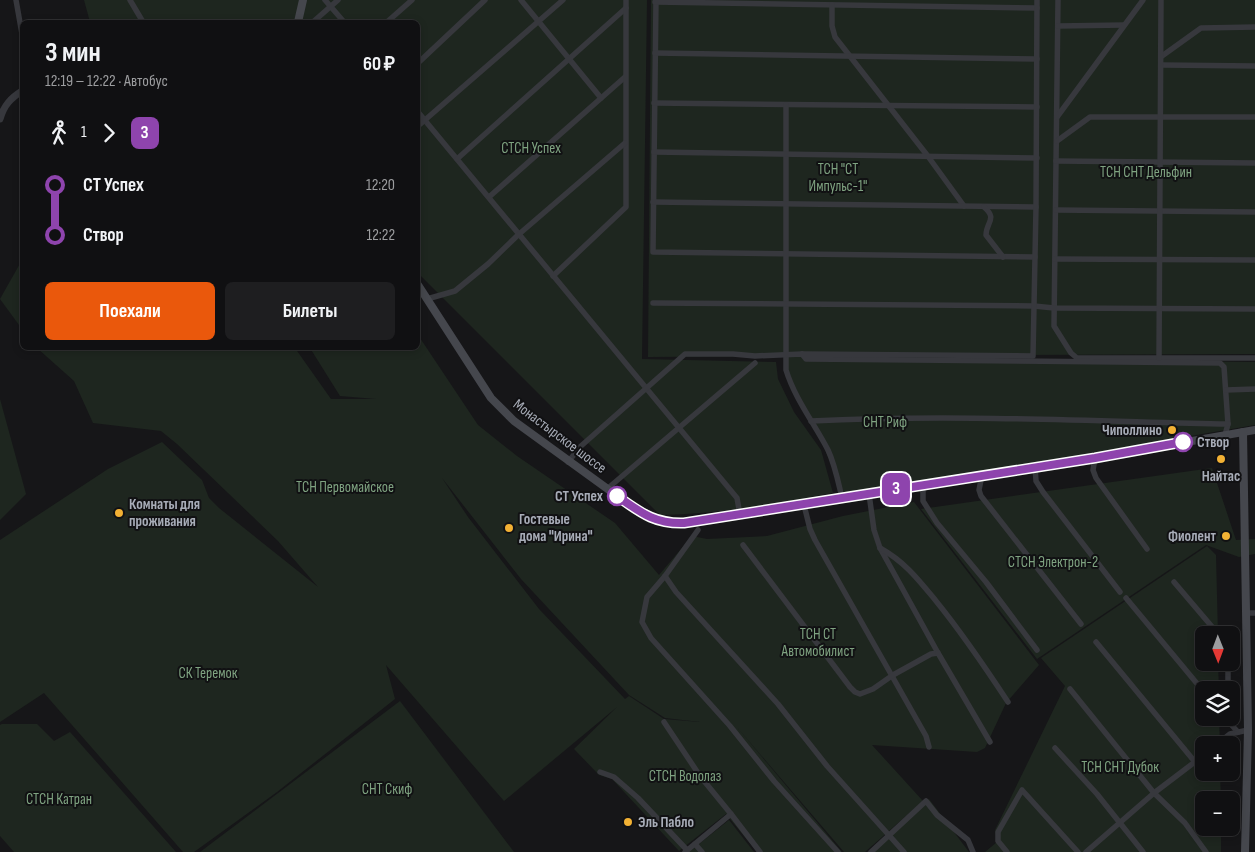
<!DOCTYPE html>
<html lang="ru">
<head>
<meta charset="utf-8">
<style>
	body { margin:0; font-family:"Sofia Sans Condensed",sans-serif; background:#1e1e20; color:#f1f3f6; height:100vh; display:flex; flex-direction:column; font-size:19px; white-space:nowrap }
	* { box-sizing:border-box; margin:0 }
	p { font-size:16px; color:#9c9d9f }
	.icon { flex:none; width:28px; height:28px; fill:none; stroke:currentColor; stroke-width:2; stroke-linecap:round; stroke-linejoin:round }
	.map { position:relative; flex:1; overflow:hidden }
	.panel { position:absolute; left:20px; top:20px; width:400px; height:330px; display:flex; flex-direction:column; background:#101012; border-radius:8px; box-shadow:0 2px 8px #0003,0 0 0 1px #303032 }
	.panel>* { flex:none }
	.badge { padding:0 10px; border-radius:8px; font-size:18px; line-height:32px }
	.needle { width:32px; rotate:179deg }
	.buttons { position:absolute; left:1195px; top:626px; display:grid; gap:10px }
	.buttons a { display:grid; place-items:center; width:45px; height:45px; border-radius:8px; background:#101012; box-shadow:0 2px 8px #0003,0 0 0 1px #303032; font-size:25px }
	.map>.badge { position:absolute; translate:-50% -50%; box-shadow:0 0 0 2px #fff }
	.legs { display:flex; align-items:center; gap:8px; height:55px; padding:0 25px; font-size:16px }
	.legs p { margin-inline-start:auto }
	.overview { display:flex; align-items:center; justify-content:space-between; height:85px; padding:0 25px }
	h1 { font-size:28px; font-weight:700; line-height:38px }
	.cta { display:flex; gap:10px; margin-top:auto; padding:10px 25px }
	.cta a { flex:1; height:58px; border-radius:8px; background:#ea580c; color:#fff; font-size:20px; font-weight:700; line-height:58px; text-align:center }
	.cta a+a { background:#1e1e20; color:#f1f3f6 }
	ul { padding:0 25px; list-style:none }
	li { display:flex; align-items:center; gap:18px; height:50px; font-size:19px }
	li i { display:grid; place-items:center; width:8px; height:100%; margin:0 6px; background:currentColor }
	li i::after { content:''; width:12px; height:12px; margin:-6px; border:4px solid; border-radius:50%; background:#101012 }
	li p { margin-inline-start:auto }
	li:first-child i { background:linear-gradient(#0000 50%,currentColor 0) }
	li:last-child i { background:linear-gradient(currentColor 50%,#0000 0) }
	.map>svg:first-child { display:block }
	.green { fill:#1e261f; fill-rule:evenodd }
	.lines { fill:none; stroke-linecap:round; stroke-linejoin:round }
	.minor { stroke:#37383d; stroke-width:5.5 }
	.tertiary { stroke:#37383d; stroke-width:7 }
	.secondary { stroke:#45474d; stroke-width:8 }
	.line-1-casing { stroke:#fff; stroke-width:11 }
	.line-1 { stroke:#8e44ad; stroke-width:8 }
	.poi-dot { fill:#f2b134; stroke:#111113; stroke-width:2 }
	.stop-1-dot { fill:#fff; stroke:#8e44ad; stroke-width:2.5 }
	.labels { text-anchor:middle; stroke-width:4; stroke-linejoin:round; paint-order:stroke }
	.park-label { font-size:15px; fill:#7fa381; stroke:#111113 }
	.poi-label { font-size:15px; font-weight:bold; fill:#a8adb8; stroke:#111113; text-anchor:start }
	.street-label { font-size:15px; fill:#a8adb8; stroke:#111113 }
	.stop-label { font-size:15px; font-weight:bold; fill:#a8adb8; stroke:#111113; text-anchor:start }
</style>
</head>
<body>
<div class="map">
<svg width="1255" height="852" viewBox="0 0 1255 852">
	<rect width="100%" height="100%" fill="#161618"/>
	<g class="green">
		<polygon points="84,0 301,0 294,22 90,22"/>
		<path d="M 302,0 L 647,0 L 642,359 L 776,362 L 778,379 L 794,412 L 821,450 L 833,493 C 774,504 720,514 660,515 L 418,273 L 418,22 L 296,22 Z"/>
		<polygon points="651,0 1255,0 1255,354 791,356 1255,362 1255,425 845,495 817,432 787,373 786,356 648,357"/>
		<polygon points="22,260 22,329 0,299"/>
		<path d="M 418,335 L 478,425 L 517,456 L 615,523 L 659,575 L 692,536 L 707,539 L 767,536 L 843,516 L 914,502 L 1039,665 L 1006,703 L 985,748 L 977,752 L 872,745 L 923,801 L 865,852 L 844,852 L 736,726 L 842,852 L 757,852 L 726,814 L 679,851 L 612,779 L 599,775 L 574,749 L 617,707 L 504,801 L 386,665 L 395,699 L 277,792 L 194,852 L 183,852 L 44,693 L 0,722 L 0,540 L 108,469 L 162,442 L 202,480 L 209,498 L 219,508 L 318,587 L 278,541 L 177,444 L 161,431 L 93,423 L 74,381 L 37,348 L 295,348 L 331,399 L 376,399 L 340,396 L 310,348 L 418,348 ZM 442,478 L 521,579 L 629,695 L 665,718 L 700,722 L 664,719 L 629,696 L 625,699 L 539,609 L 468,517 Z"/>
		<polygon points="0,399 26,494 0,520"/>
		<polygon points="1212,468 1236,540 1255,539 1255,554 1239,557 1206,545 1037,659 921,509"/>
		<polygon points="1207,546 1216,555 1218,635 1204,635 1204,662 1218,663 1219,690 1204,690 1204,718 1219,718 1220,745 1204,745 1204,772 1220,773 1221,800 1204,800 1204,828 1221,828 1221,852 985,852 997,842 995,830 1065,686 1041,658"/>
		<polygon points="400,701 514,852 200,852"/>
		<polygon points="2,724 37,724 54,741 70,732 176,852 14,852 0,836 0,725"/>
		<polygon points="929,799 969,852 867,852"/>
		<polygon points="729,820 754,852 689,852"/>
	</g>
	<g class="lines">
		<g class="minor">
			<polyline points="16,0 22,34"/>
			<polyline points="130,0 143,22"/>
			<polyline points="325,0 344,22"/>
			<polyline points="521,0 601,98"/>
			<polyline points="656,0 653,252 1035,257"/>
			<polyline points="1058,0 1054,326 1071,353 1077,358 1255,358"/>
			<polyline points="655,2 1037,8"/>
			<polyline points="832,5 832,26 835,37 927,155 964,206"/>
			<polyline points="313,22 338,0"/>
			<polyline points="387,22 412,0"/>
			<polyline points="1058,26 1124,25"/>
			<polyline points="655,53 1037,59"/>
			<polyline points="1162,56 1201,28 1255,27"/>
			<polyline points="418,63 485,0"/>
			<polyline points="1162,65 1255,66"/>
			<polyline points="654,103 1037,107"/>
			<path d="M 786,105 L 786,370 C 795,399 814,423 828,450 C 835,465 838,481 842,498"/>
			<polyline points="418,112 737,498 740,515"/>
			<polyline points="1057,117 1143,0"/>
			<polyline points="418,126 563,0"/>
			<polyline points="1057,141 1090,117 1255,117"/>
			<polyline points="654,152 1037,158"/>
			<polyline points="457,159 626,8"/>
			<polyline points="1056,161 1255,163"/>
			<polyline points="489,197 625,77"/>
			<polyline points="653,202 1036,207"/>
			<path d="M 984,207 C 998,219 986,222 986,235 L 1003,257"/>
			<polyline points="1056,210 1255,212"/>
			<polyline points="1055,259 1255,260"/>
			<polyline points="553,276 626,207 626,0"/>
			<polyline points="427,299 455,291 488,264 518,235 625,143"/>
			<polyline points="653,303 1034,306 1054,308 1255,309"/>
			<polyline points="802,354 806,359 1220,363 1224,367 1228,424 1225,435"/>
			<polyline points="1159,358 1161,0"/>
			<polyline points="1226,390 1255,389"/>
			<path d="M 811,421 C 950,414 1090,421 1228,424"/>
			<polyline points="1095,458 1093,470 1096,478 1147,549"/>
			<polyline points="568,462 581,446 685,354 733,354 755,356 802,354 1033,356 1036,207 1037,0"/>
			<polyline points="1035,467 1036,481 1043,492 1120,592"/>
			<polyline points="982,475 979,490 981,496 1081,624"/>
			<polyline points="923,485 923,501 937,523 986,582 1037,650"/>
			<polyline points="607,489 755,363"/>
			<polyline points="804,505 810,529 815,540 926,736 929,747"/>
			<polyline points="698,530 665,576 647,597 642,622 651,638 730,726 774,781 838,852"/>
			<polyline points="743,545 850,687 855,692 860,694 873,689 893,675 931,654 938,653 880,548 874,530 869,494"/>
			<path d="M 880,548 C 905,562 918,579 936,601 C 962,633 985,667 1008,702"/>
			<polyline points="665,576 676,592 778,704 827,766 904,852"/>
			<polyline points="1174,582 1219,635"/>
			<polyline points="1126,598 1204,692"/>
			<polyline points="1246,613 1255,613"/>
			<polyline points="1096,642 1195,762"/>
			<polyline points="938,653 990,742"/>
			<polyline points="1228,662 1228,690"/>
			<polyline points="1070,689 1154,793 1185,823 1206,852"/>
			<polyline points="1225,718 1238,732"/>
			<polyline points="664,722 700,776 731,814 760,852"/>
			<polyline points="1216,745 1230,734 1248,730"/>
			<polyline points="1055,748 1097,794 1143,852"/>
			<polyline points="600,772 614,777 638,798 687,850"/>
			<polyline points="695,844 702,852"/>
			<polyline points="685,852 731,814"/>
			<polyline points="871,852 926,801 937,815 968,840 973,852"/>
			<polyline points="1007,852 998,841 998,832 1022,790 1078,852"/>
			<polyline points="1086,852 1154,793 1204,755"/>
		</g>
		<path class="tertiary" d="M 0,119 C 4,105 11,98 22,91"/>
		<g class="secondary">
			<polyline points="298,22 303,0"/>
			<path d="M 418,285 L 491,398 L 514,421 L 638,511 C 653,520 666,524 684,523 L 1095,458 L 1255,430"/>
			<polyline points="1243,432 1248,730 1245,852"/>
		</g>
	</g>
	<g class="lines">
		<g class="line-1-casing">
			<path id="line-1" d="M 617,496 C 640,512 654,524 684,523 L 1095,458 L 1183,442"/>
		</g>
		<use href="#line-1" class="line-1"/>
	</g>
	<g class="poi-dot">
		<circle cx="1172" cy="430" r="5"/>
		<circle cx="1221" cy="459" r="5"/>
		<circle cx="119" cy="513" r="5"/>
		<circle cx="509" cy="528" r="5"/>
		<circle cx="1226" cy="536" r="5"/>
		<circle cx="628" cy="822" r="5"/>
	</g>
	<g class="stop-1-dot">
		<circle cx="1183" cy="442" r="9"/>
		<circle cx="617" cy="496" r="9"/>
	</g>
	<g class="labels">
		<g class="park-label">
			<text x="531" y="153">СТСН Успех</text>
			<text x="838" y="174">ТСН "СТ<tspan x="838" dy="17">Импульс-1"</tspan></text>
			<text x="1146" y="177">ТСН СНТ Дельфин</text>
			<text x="885" y="427">СНТ Риф</text>
			<text x="345" y="492">ТСН Первомайское</text>
			<text x="1053" y="567">СТСН Электрон-2</text>
			<text x="818" y="639">ТСН СТ<tspan x="818" dy="17">Автомобилист</tspan></text>
			<text x="208" y="678">СК Теремок</text>
			<text x="1120" y="772">ТСН СНТ Дубок</text>
			<text x="685" y="781">СТСН Водолаз</text>
			<text x="387" y="794">СНТ Скиф</text>
			<text x="59" y="804">СТСН Катран</text>
		</g>
		<g class="poi-label">
			<text x="1162" y="435" text-anchor="end">Чиполлино</text>
			<text x="1221" y="481" text-anchor="middle">Найтас</text>
			<text x="129" y="509">Комнаты для<tspan x="129" dy="17">проживания</tspan></text>
			<text x="519" y="524">Гостевые<tspan x="519" dy="17">дома "Ирина"</tspan></text>
			<text x="1216" y="541" text-anchor="end">Фиолент</text>
			<text x="638" y="827">Эль Пабло</text>
		</g>
		<g class="street-label">
			<text transform="translate(560 436) rotate(37)" y="5">Монастырское шоссе</text>
		</g>
		<g class="stop-label">
			<text x="1197" y="447">Створ</text>
			<text x="603" y="501" text-anchor="end">СТ Успех</text>
		</g>
	</g>
</svg>
<div class="buttons">
<a><svg class="needle" viewBox="-14 -14 28 28"><path d="M0-13l5 13h-10z" fill="#e53935"/><path d="M0 13l5-13h-10z" fill="#9c9d9f"/></svg></a>
<a><svg class="icon" aria-label="layers" viewBox="0 0 24 24"><path d="M12 4l9 5-9 5-9-5zM3 14l9 5 9-5"/></svg></a>
<a>+</a>
<a>−</a>
</div>
<b class="badge" style="left:896px;top:489px;background:#8e44ad;color:#fff">3</b>
<section class="panel">
<div class="overview"><div><h1>3 мин</h1><p>12:19 – 12:22 · Автобус</p></div><b>60 ₽</b></div>
<div class="legs"><svg class="icon" aria-label="walk" viewBox="0 0 24 24"><circle cx="13" cy="4" r="2"/><path d="M13 8l-2 6 4 7M11 14l-3 7M7 12l3-4h3l4 4"/></svg>1<svg class="icon" aria-label="forward" viewBox="0 0 24 24"><path d="M9 5l7 7-7 7"/></svg><b class="badge" style="background:#8e44ad;color:#fff">3</b></div>
<ul>
<li><i style="color:#8e44ad"></i><b>СТ Успех</b><p>12:20</p></li>
<li><i style="color:#8e44ad"></i><b>Створ</b><p>12:22</p></li>
</ul>
<div class="cta"><a>Поехали</a><a>Билеты</a></div>
</section>
</div>
</body>
</html>
